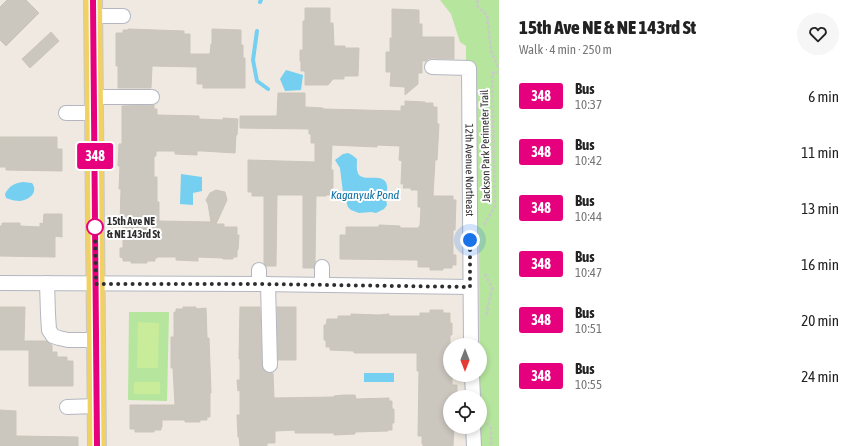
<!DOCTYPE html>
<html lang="en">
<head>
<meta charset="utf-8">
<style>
	body { margin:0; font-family:"Asap Condensed",sans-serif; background:#f6f6f6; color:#222; height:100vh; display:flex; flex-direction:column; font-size:15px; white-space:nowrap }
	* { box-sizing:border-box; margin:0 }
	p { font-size:13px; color:#767676 }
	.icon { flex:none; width:22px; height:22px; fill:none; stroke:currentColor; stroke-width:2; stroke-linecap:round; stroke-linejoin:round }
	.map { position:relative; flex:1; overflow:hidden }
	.sheet { display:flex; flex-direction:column; background:#fff; width:360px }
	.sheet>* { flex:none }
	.badge { padding:0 8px; border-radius:3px; font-size:14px; line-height:26px }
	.needle { width:26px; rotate:180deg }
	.controls { position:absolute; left:443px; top:338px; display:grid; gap:8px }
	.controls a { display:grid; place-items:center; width:44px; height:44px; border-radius:50%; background:#fff; box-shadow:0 2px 6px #0003; font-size:20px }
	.you { position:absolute; width:20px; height:20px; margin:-10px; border:3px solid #fff; border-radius:50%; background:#1a73e8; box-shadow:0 0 0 6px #1a73e833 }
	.map>.badge { position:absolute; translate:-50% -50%; box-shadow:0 0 0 2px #fff }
	.round { display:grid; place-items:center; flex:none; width:42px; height:42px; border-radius:21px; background:#f6f6f6 }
	.headline { display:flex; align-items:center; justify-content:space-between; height:68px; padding:0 20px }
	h1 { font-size:19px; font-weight:800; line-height:30px }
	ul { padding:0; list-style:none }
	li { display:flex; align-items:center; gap:12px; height:56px; padding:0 20px }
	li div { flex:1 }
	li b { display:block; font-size:15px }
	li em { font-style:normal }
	li .badge { min-width:44px; font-weight:700; text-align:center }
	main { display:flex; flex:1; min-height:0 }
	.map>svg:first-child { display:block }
	.green { fill:#b6e59e }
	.pitch { fill:#c9ec9a }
	.water { fill:#75cff0 }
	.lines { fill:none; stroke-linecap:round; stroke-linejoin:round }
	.stream { stroke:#75cff0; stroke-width:4 }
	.building { fill:#cbc7bf; stroke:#cbc5ba }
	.minor-casing { stroke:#b4b7c1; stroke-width:16 }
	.major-casing { stroke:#c9c9c9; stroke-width:20 }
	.path { stroke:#c9c9c9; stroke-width:2.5; stroke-dasharray:3 2; stroke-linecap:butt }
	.minor { stroke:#fff; stroke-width:14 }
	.major { stroke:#f2d163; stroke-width:18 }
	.line-casing { stroke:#fff; stroke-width:9 }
	.line { stroke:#e6007e; stroke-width:6 }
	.walk { stroke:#2e2e2e; stroke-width:4; stroke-dasharray:0 7.2 }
	.stop-dot { fill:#fff; stroke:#e6007e; stroke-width:2 }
	.labels { text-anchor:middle; stroke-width:4; stroke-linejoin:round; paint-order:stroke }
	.street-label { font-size:11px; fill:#2e2e2e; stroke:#fff }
	.stop-label { font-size:11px; font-weight:bold; fill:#2e2e2e; stroke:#fff; text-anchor:start }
	.water-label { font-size:12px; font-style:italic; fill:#0d6fa3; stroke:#fff }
</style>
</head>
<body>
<main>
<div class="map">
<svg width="499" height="446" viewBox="0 0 499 446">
	<rect width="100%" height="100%" fill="#efe9e1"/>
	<g class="green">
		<polygon points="440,0 499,0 499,446 480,446 479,241 466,71 466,46 460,42 451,14"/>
		<polygon points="129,312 169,312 167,401 128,400"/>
	</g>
	<g class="pitch">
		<polygon points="138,322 159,323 158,368 137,368"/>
		<rect x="134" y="382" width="26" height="12"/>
	</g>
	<g class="water">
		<polygon points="286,70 303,75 301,90 285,91 280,79"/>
		<path d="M 348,153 L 352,155 L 357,159 C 357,164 356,171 359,175 C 366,182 385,172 387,186 C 388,189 386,193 385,196 C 385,199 387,202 387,205 L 384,209 L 376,213 L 371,212 L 359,213 L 351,210 L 348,207 L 343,193 L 340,168 L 335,160 L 343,154 Z"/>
		<polygon points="181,174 202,177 202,191 193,193 193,205 180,204"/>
		<path d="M 23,182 L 32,183 C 39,193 28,200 20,201 C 15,201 11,200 6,198 L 5,194 C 9,186 14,183 23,182 Z"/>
		<rect x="364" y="373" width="30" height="9"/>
	</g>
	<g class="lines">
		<g class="stream">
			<polyline points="260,2 261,0"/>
			<polyline points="257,31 253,60 257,81 268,89"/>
		</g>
	</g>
	<g class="building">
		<polygon points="7,0 26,0 39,13 6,46 0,40 0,7"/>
		<polygon points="305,8 330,8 330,23 333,23 334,46 345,46 345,48 359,48 358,76 344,76 344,79 333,79 328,85 305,85 305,71 301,71 301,62 300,61 300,50 303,50 303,21 305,21"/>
		<polygon points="392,9 419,10 419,24 422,24 422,37 454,37 454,59 432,58 428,59 426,61 422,61 422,73 418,73 418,84 405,95 405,87 390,86 391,72 386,72 386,52 390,52 390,38 392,38"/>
		<polygon points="128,29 184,31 184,34 190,34 190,54 210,54 211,44 212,44 212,29 241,30 241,45 243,45 243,58 245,58 245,88 203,88 203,84 197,84 197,67 152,66 151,88 118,88 118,66 116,66 116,33 123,33 123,30 128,30"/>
		<polygon points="51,32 59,41 30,68 22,59"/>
		<polygon points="278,93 305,93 305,107 323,108 323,109 401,111 401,106 405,106 405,101 425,102 425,103 433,103 433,107 437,107 437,124 439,124 437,160 435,160 433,196 453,196 453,200 456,200 455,230 453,230 453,255 456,255 456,265 452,265 452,268 443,268 443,270 430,270 430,267 418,267 418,260 340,259 340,235 346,235 346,227 379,227 379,225 400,226 400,228 419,228 419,226 420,226 421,207 418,207 418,190 411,190 411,188 403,188 404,184 401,184 402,161 399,160 400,146 377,145 377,147 332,145 331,170 333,170 333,188 331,188 331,195 326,195 326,196 316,196 315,262 314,268 303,268 303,195 277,195 276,266 266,266 264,263 264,196 252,196 252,192 248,192 248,160 315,162 315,143 311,143 311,134 309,134 309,129 240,128 240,116 277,116"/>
		<polygon points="154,105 154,109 157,109 157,115 199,116 199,119 223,120 223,118 238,119 237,135 236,135 235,153 203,151 197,151 197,155 175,154 175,151 156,151 156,156 154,156 154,177 157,177 157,202 159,202 159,221 211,222 208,204 206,200 210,193 216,190 225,192 227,200 216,224 224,224 224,227 237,227 237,235 239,235 238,250 237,250 237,257 233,257 233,259 223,259 223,258 198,257 198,261 176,260 176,257 157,257 157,258 155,258 155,261 147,261 147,263 131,263 131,261 123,261 123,258 120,257 120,248 123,248 123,224 120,224 121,189 119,189 120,166 118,166 119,144 122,144 122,106"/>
		<polygon points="0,137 57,137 57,149 62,149 62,171 6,170 6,167 0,167"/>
		<polygon points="44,214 62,214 62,237 55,236 55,257 0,256 0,226 2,226 2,223 20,223 20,226 40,227 40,223 43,224"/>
		<polygon points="0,307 25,307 24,341 46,341 52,345 52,352 57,352 57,357 67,357 67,361 73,361 73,386 29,386 29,350 0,350"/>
		<polygon points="183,307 196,307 196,309 206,308 207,338 209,338 211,393 210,393 210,417 207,417 207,420 200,420 200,422 185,422 185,420 162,420 162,427 161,428 161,430 154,430 154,432 135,432 135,429 130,429 130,405 175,405 173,368 171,368 171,337 174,337 174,312 176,312 176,309 183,309"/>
		<polygon points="240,307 260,307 262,365 263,369 266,372 270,373 273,373 274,398 334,397 334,396 344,395 355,395 356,399 389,398 389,401 392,401 392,409 394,409 394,423 392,423 392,430 388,430 388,431 355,432 355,434 334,435 334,433 295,433 295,430 275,431 275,443 267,443 267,446 240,446 239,437 238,437 237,415 240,415 240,390 238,391 237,380 240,380 240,359 239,359"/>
		<polygon points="277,307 296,307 296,360 278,360"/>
		<polygon points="430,310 443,310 443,313 450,313 450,323 452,323 452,335 450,335 450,375 452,375 452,385 457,385 457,397 450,397 450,427 454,427 453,446 423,446 423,444 422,444 422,436 418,436 419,371 417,371 417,353 354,353 354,351 330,350 330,347 326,347 326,340 324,340 324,325 326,325 327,319 338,319 338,316 351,316 351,314 379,315 389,314 389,316 420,316 420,313 430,313"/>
		<polygon points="0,410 16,411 16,436 78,437 78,446 0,446"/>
	</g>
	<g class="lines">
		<g class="minor-casing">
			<g id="minor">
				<polyline points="93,16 123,16"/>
				<path id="s1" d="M 432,67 L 469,68 L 471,345"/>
				<polyline points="94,97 152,97"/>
				<polyline points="66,113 94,113"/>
				<polyline points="322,267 322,285"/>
				<polyline points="0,283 259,284 470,287"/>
				<polyline points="47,283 48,314 49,330 53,336 59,338 68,340 96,340"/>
				<polyline points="259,284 259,270"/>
				<polyline points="268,284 270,365"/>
				<polyline points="472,375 473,397"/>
				<polyline points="67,407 97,406"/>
				<polyline points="473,427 474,446"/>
			</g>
		</g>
		<g class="major-casing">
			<polyline id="major" points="93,0 97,446"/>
		</g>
		<g class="path">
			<polyline points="477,0 478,7 487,15 491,51 499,69"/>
			<polyline points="484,225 495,206 492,73 499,72"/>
			<polyline points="485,274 492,288 486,317"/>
			<polyline points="487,423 491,428 491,446"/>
		</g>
		<use href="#minor" class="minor"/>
		<use href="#major" class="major"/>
	</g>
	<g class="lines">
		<g class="line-casing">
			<polyline id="line" points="93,0 97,446"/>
		</g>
		<use href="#line" class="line"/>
		<polyline class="walk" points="95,227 96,284 259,284 470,287 470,240"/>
	</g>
	<circle class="stop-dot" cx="95" cy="227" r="8"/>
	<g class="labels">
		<g class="street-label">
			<text transform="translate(485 146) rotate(-91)" y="4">Jackson Park Perimeter Trail</text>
			<text dy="4" stroke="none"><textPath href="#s1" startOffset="139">12th Avenue Northeast</textPath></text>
		</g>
		<g class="stop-label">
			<text x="107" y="225">15th Ave NE<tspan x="107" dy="13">&amp; NE 143rd St</tspan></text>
		</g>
		<g class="water-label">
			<text x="365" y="199">Kaganyuk Pond</text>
		</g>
	</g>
</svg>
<div class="controls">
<a><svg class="needle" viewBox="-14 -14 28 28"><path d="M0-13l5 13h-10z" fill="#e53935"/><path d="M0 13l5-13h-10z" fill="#767676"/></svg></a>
<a><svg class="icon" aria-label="locate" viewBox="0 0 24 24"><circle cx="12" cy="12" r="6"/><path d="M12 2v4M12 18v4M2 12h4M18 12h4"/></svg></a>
</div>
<div class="you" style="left:470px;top:240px"></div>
<b class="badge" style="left:95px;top:156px;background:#e6007e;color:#fff">348</b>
</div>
<section class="sheet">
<div class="headline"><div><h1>15th Ave NE &amp; NE 143rd St</h1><p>Walk · 4 min · 250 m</p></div><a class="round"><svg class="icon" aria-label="heart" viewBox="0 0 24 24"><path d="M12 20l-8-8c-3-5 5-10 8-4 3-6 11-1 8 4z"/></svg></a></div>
<ul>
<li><span class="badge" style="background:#e6007e;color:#fff">348</span><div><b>Bus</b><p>10:37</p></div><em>6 min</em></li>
<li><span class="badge" style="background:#e6007e;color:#fff">348</span><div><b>Bus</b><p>10:42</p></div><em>11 min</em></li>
<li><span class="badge" style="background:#e6007e;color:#fff">348</span><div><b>Bus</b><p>10:44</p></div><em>13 min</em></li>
<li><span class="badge" style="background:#e6007e;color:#fff">348</span><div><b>Bus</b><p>10:47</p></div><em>16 min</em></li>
<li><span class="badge" style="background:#e6007e;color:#fff">348</span><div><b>Bus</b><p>10:51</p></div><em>20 min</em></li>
<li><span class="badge" style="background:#e6007e;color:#fff">348</span><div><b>Bus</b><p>10:55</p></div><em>24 min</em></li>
</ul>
</section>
</main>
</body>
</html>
